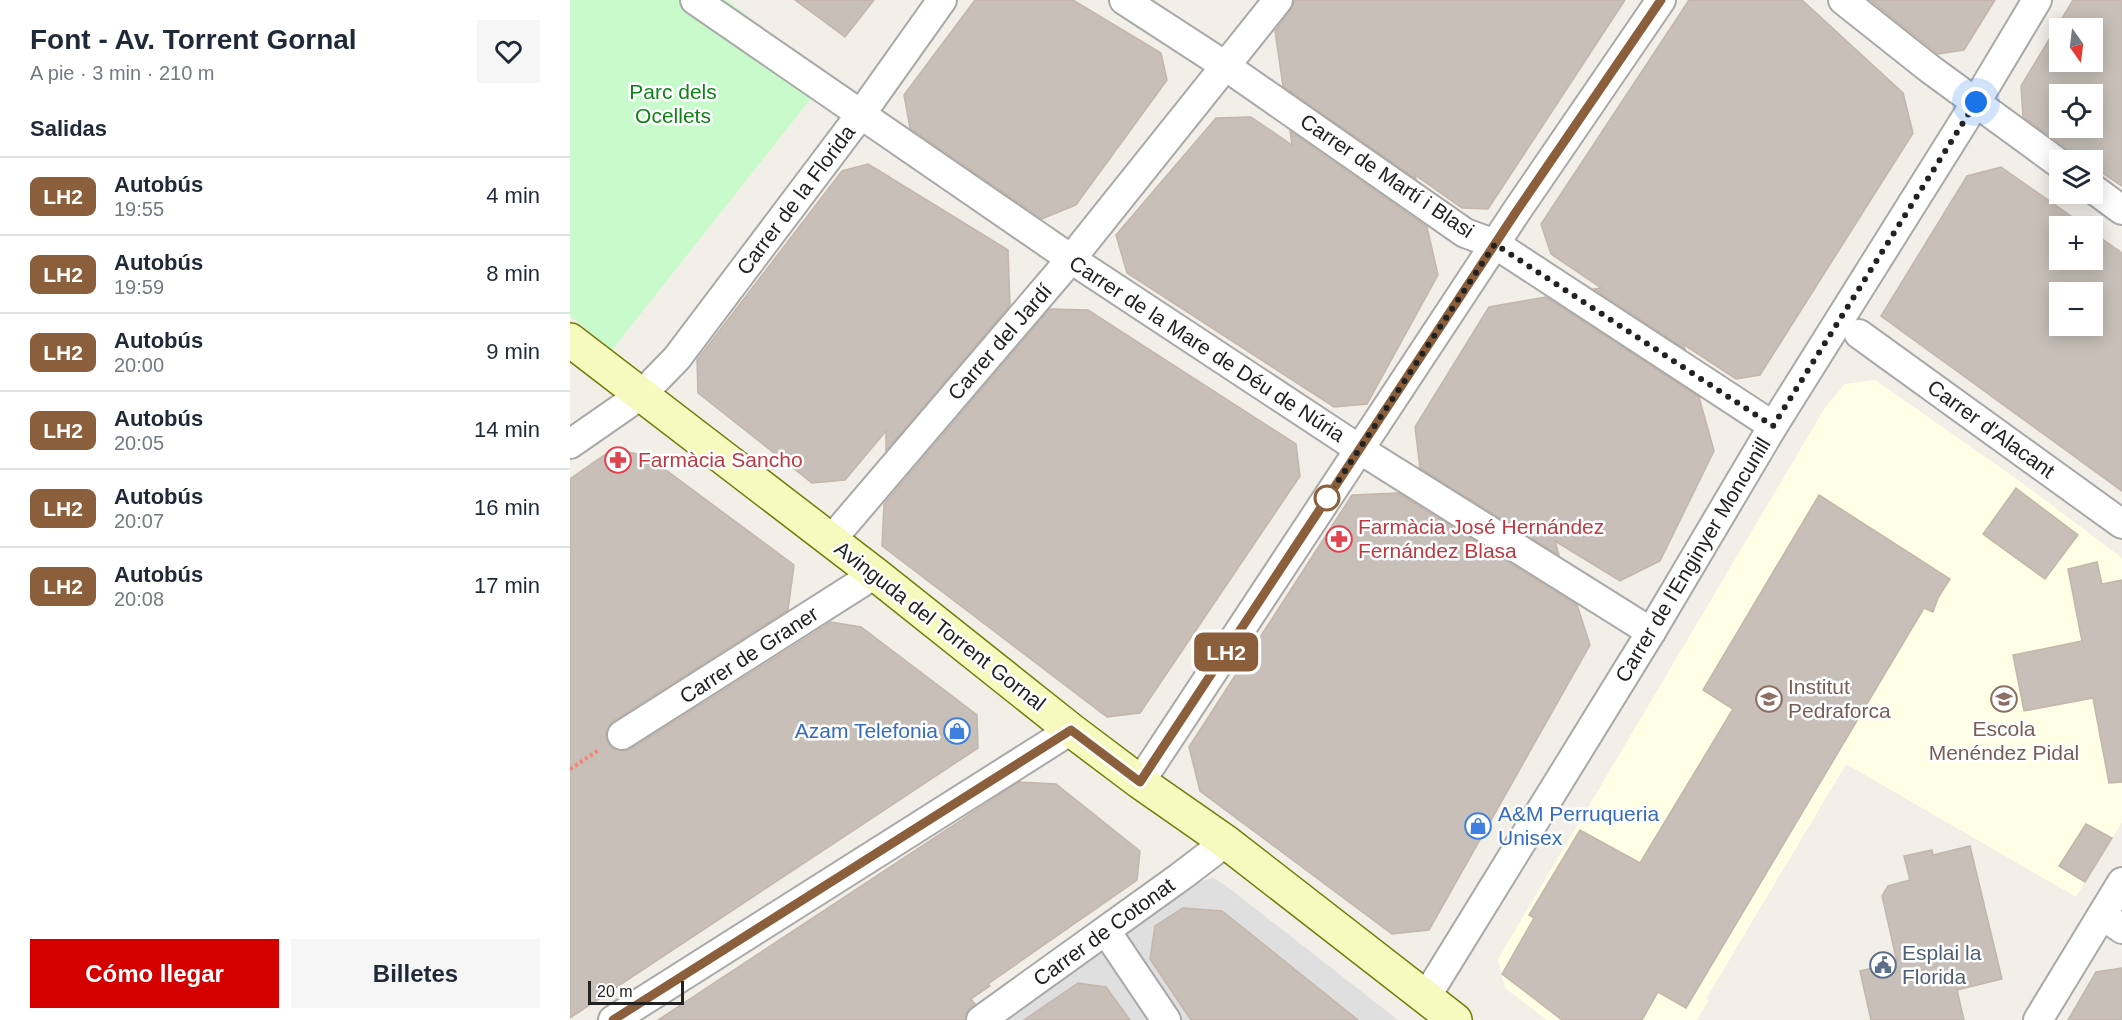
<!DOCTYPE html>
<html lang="es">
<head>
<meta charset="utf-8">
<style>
	body { margin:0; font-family:Arial,sans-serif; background:#f6f6f7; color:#1f2937; height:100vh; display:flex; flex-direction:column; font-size:22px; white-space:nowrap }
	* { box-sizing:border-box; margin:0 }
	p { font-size:20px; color:#747a83 }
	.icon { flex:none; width:33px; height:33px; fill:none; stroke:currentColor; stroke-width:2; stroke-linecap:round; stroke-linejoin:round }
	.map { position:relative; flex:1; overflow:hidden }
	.sheet { display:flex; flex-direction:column; background:#fff; width:570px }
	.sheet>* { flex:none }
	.badge { padding:0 12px; border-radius:9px; font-size:21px; line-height:39px }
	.needle { width:39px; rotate:166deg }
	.fabs { position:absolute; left:1479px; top:18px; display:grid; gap:12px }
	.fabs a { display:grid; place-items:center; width:54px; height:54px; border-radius:0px; background:#fff; box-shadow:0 3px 15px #0003; font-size:30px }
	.scale { position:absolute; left:18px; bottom:15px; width:96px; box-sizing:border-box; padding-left:6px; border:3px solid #222; border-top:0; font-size:16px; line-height:21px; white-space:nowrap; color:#222; -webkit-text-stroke:4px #fff; paint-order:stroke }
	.you { position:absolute; width:30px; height:30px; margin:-15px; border:4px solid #fff; border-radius:50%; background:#1a73e8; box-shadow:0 0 0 9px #1a73e833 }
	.map>.badge { position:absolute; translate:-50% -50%; box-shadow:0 0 0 3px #fff }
	h2 { padding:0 30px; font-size:22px; line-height:54px }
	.round { display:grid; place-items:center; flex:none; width:63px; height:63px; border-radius:0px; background:#f6f6f7 }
	.summary { display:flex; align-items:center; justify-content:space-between; height:102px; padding:0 30px }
	h1 { font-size:28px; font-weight:600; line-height:45px }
	.cta { display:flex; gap:12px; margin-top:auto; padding:12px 30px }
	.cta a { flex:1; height:69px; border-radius:0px; background:#d40000; color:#fff; font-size:24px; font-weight:600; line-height:69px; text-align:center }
	.cta a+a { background:#f6f6f7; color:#1f2937 }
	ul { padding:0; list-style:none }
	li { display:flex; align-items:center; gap:18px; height:78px; padding:0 30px; border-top:2px solid #e0e1e3 }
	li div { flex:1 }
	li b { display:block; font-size:22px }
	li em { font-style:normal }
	li .badge { min-width:66px; font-weight:700; text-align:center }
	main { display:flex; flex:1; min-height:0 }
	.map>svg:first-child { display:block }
	.residential { fill:#e0dfdf }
	.education { fill:#ffffe5 }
	.park { fill:#c8facc }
	.building { fill:#c7bfb8; stroke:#c4b6ab; stroke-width:1.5; fill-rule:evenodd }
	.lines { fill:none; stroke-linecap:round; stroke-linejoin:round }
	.street-casing { stroke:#a9a9a9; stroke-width:32 }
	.secondary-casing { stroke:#707d05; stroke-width:36 }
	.path { stroke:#fa8072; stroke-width:4; stroke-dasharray:3 3; stroke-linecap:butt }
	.street { stroke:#fff; stroke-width:28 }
	.secondary { stroke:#f7fabf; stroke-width:33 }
	.line-casing { stroke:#fff; stroke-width:14 }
	.line { stroke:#8b5e3c; stroke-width:9 }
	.walk { stroke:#222; stroke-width:6; stroke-dasharray:0 10.8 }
	.stop-dot { fill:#fff; stroke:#8b5e3c; stroke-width:3 }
	.labels { text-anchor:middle; stroke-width:5; stroke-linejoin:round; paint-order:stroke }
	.park-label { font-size:21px; fill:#0c8416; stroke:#fff }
	.street-label { font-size:21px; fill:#222; stroke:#fff }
	.health-label { font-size:21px; fill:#be3a42; stroke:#fff; text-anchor:start }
	.education-label { font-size:21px; fill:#785e54; stroke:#fff; text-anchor:start }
	.shop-label { font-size:21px; fill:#366cbe; stroke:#fff; text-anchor:end }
	.service-label { font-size:21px; fill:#4e5e75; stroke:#fff; text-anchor:start }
</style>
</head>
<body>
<main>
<section class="sheet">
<div class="summary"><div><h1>Font - Av. Torrent Gornal</h1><p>A pie · 3 min · 210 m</p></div><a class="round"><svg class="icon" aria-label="heart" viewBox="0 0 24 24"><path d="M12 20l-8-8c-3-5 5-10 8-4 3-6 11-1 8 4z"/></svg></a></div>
<h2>Salidas</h2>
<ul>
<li><span class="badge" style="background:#8b5e3c;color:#fff">LH2</span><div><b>Autobús</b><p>19:55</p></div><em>4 min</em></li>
<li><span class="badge" style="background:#8b5e3c;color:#fff">LH2</span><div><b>Autobús</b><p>19:59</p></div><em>8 min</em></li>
<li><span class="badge" style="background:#8b5e3c;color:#fff">LH2</span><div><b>Autobús</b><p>20:00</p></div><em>9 min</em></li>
<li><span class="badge" style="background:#8b5e3c;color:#fff">LH2</span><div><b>Autobús</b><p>20:05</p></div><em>14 min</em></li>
<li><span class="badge" style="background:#8b5e3c;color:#fff">LH2</span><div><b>Autobús</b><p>20:07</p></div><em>16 min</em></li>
<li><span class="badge" style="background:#8b5e3c;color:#fff">LH2</span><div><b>Autobús</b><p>20:08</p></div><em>17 min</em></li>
</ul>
<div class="cta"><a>Cómo llegar</a><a>Billetes</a></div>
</section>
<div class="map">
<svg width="1552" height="1020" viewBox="0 0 1552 1020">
	<rect width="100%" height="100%" fill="#f2efe9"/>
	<polygon class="residential" points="643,878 655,885 828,1020 431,1020 625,884 634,880"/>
	<polygon class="education" points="1305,380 1451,482 1552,558 1552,822 1506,897 1276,764 1136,999 1139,1000 1127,1020 977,1020 935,988 928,959 1256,406 1275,384"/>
	<polygon class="park" points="0,0 157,0 257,78 42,350 0,316"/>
	<g class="building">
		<polygon points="225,0 304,0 275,37"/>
		<polygon points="405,0 503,0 591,53 597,80 506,205 472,219 340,128 334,95"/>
		<polygon points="724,0 1055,0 918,209 892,208 845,175 846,179 713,86 705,31 721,10"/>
		<polygon points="1119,0 1232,0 1333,93 1343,133 1190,375 1166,379 1113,344 1115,349 1024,289 1031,288 981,254 971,224"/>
		<polygon points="1300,0 1425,0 1394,50 1368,54"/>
		<path d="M 1503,0 L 1552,0 L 1552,186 L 1522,166 L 1522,160 L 1514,160 L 1453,117 L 1451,86 ZM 1490,28 L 1522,28 L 1522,62 L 1490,62 ZM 1490,94 L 1522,94 L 1522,128 L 1490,128 Z"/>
		<polygon points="681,117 722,145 720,131 857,227 868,275 797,404 764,407 557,273 546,235 646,118"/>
		<polygon points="298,164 438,250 440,305 316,451 316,431 275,480 242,483 128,393 127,360 272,171"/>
		<path d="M 1431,167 L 1515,226 L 1490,226 L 1490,260 L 1522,260 L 1522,232 L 1552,253 L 1552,491 L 1311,316 L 1397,176 ZM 1490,292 L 1522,292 L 1522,326 L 1490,326 Z"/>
		<polygon points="976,297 1129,397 1144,451 1090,561 1050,581 985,541 989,555 850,468 845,427 919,307"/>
		<polygon points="480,309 518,310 726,444 730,476 570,713 537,717 312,546 314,504"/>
		<polygon points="43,449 77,456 224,565 218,610 43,721 38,727 36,735 38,743 44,749 52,751 61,749 261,622 291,627 407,715 408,748 0,1018 0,479"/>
		<polygon points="1446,488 1508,535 1475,579 1413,534"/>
		<polygon points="828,493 1007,605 1020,645 859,930 822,934 630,791 619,747 782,495"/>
		<polygon points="1249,495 1380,579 1368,598 1363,612 1354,608 1116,1008 1088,992 1072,1020 992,1020 932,974 964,918 959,915 1010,830 1070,863 1163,709 1133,690"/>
		<polygon points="1527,562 1532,584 1552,580 1552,782 1539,783 1523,698 1454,711 1443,655 1512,641 1498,569"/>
		<polygon points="449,782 486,784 570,851 567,880 418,984 420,986 401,999 405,1004 396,1013 395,1020 88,1020"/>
		<polygon points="1516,824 1542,838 1515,882 1489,866"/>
		<polygon points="1400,846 1432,979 1387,990 1394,1020 1301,1020 1290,971 1327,962 1312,896 1318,886 1340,880 1334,856 1362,850 1363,855"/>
		<polygon points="613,908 652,911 788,1020 621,1020 580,959 585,926"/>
		<polygon points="1552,968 1552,1020 1498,1020 1526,972"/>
		<polygon points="508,983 536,987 560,1020 454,1020"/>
	</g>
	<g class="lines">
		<g class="street-casing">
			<g id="street">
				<polyline points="125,0 501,259 789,449 1081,632"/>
				<polyline points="554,0 654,65 895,233 925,244 1203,426"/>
				<polyline points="1273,0 1360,69 1490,164"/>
				<polyline points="1522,188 1552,210"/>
				<polyline points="1289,334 1552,524"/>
				<polyline points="0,444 72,394 107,358 291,114 372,0"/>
				<polyline points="261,540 501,259 708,0"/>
				<polyline points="52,735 305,574"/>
				<polyline points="570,782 946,212 1091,0"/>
				<polyline points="1532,915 1552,929"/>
				<polyline points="536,931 596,1020"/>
				<polyline points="856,997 1081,632 1203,426 1406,102 1467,0"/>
				<polyline points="43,1020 501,730"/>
				<polyline points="411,1020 610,877 656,842"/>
				<polyline points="1468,1020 1552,882"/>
			</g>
		</g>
		<g class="secondary-casing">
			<polyline id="secondary" points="0,340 305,574 501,730 570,782 656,842 885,1020"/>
		</g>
		<polyline class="path" points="0,769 29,750"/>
		<use href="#street" class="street"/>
		<use href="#secondary" class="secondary"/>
	</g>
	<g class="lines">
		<g class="line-casing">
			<polyline id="line" points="43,1020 501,730 570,782 946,212 1091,0"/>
		</g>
		<use href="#line" class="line"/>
		<polyline class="walk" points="757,498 925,244 1203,426 1406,102"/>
	</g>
	<defs>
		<g id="pharmacy-ring" transform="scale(1.35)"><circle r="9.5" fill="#fff" stroke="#e0444e" stroke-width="1.5"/><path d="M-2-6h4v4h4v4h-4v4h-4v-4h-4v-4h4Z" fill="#e0444e"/></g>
		<g id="school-ring" transform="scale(1.35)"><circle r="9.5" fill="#fff" stroke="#8d6e63" stroke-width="1.5"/><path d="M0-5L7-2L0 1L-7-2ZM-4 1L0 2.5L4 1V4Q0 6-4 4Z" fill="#8d6e63"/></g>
		<g id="shop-ring" transform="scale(1.35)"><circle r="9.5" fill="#fff" stroke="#3f7fe0" stroke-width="1.5"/><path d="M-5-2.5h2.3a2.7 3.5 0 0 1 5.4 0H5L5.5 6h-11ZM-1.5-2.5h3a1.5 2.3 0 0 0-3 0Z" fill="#3f7fe0"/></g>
		<g id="civic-ring" transform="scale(1.35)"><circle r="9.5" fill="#fff" stroke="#5c6f8a" stroke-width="1.5"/><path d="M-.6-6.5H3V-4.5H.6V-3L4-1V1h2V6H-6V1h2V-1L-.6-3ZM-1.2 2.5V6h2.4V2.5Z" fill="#5c6f8a"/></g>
	</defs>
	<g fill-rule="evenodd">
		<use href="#pharmacy-ring" x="48" y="460"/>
		<use href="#pharmacy-ring" x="769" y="539"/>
		<use href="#school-ring" x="1199" y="699"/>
		<use href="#school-ring" x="1434" y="699"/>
		<use href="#shop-ring" x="387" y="731"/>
		<use href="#shop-ring" x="908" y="826"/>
		<use href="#civic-ring" x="1313" y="965"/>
	</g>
	<circle class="stop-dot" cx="757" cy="498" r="12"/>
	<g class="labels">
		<g class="park-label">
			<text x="103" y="99">Parc dels<tspan x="103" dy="24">Ocellets</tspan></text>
		</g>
		<g class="street-label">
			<text transform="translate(817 176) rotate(34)" y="7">Carrer de Martí i Blasi</text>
			<text transform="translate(226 200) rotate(-53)" y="7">Carrer de la Florida</text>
			<text transform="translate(430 342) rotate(-49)" y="7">Carrer del Jardí</text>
			<text transform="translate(637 349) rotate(33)" y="7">Carrer de la Mare de Déu de Núria</text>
			<text transform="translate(1421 429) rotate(36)" y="7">Carrer d'Alacant</text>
			<text transform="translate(1123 560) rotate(-59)" y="7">Carrer de l'Enginyer Moncunill</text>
			<text transform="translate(370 626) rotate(38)" y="7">Avinguda del Torrent Gornal</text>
			<text transform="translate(179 655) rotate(-33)" y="7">Carrer de Graner</text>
			<text transform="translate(534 932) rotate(-36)" y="7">Carrer de Cotonat</text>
		</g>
		<g class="health-label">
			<text x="68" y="467">Farmàcia Sancho</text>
			<text x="788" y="534">Farmàcia José Hernández<tspan x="788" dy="24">Fernández Blasa</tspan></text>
		</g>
		<g class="education-label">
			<text x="1218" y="694">Institut<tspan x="1218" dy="24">Pedraforca</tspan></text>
			<text x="1434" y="736" text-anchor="middle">Escola<tspan x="1434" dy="24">Menéndez Pidal</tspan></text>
		</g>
		<g class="shop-label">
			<text x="368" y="738">Azam Telefonia</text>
			<text x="928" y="821" text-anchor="start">A&amp;M Perruqueria<tspan x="928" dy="24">Unisex</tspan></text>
		</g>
		<g class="service-label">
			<text x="1332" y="960">Esplai la<tspan x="1332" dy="24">Florida</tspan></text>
		</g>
	</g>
</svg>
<div class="fabs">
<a><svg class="needle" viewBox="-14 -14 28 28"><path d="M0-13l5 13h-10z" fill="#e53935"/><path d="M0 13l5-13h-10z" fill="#747a83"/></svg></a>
<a><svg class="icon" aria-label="locate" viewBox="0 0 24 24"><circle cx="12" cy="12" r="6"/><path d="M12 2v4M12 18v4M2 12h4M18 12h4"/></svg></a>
<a><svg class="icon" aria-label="layers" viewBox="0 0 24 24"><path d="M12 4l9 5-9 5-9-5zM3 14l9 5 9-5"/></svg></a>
<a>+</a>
<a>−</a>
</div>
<div class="scale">20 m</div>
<div class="you" style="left:1406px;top:102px"></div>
<b class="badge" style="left:656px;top:652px;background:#8b5e3c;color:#fff">LH2</b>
</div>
</main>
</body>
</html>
